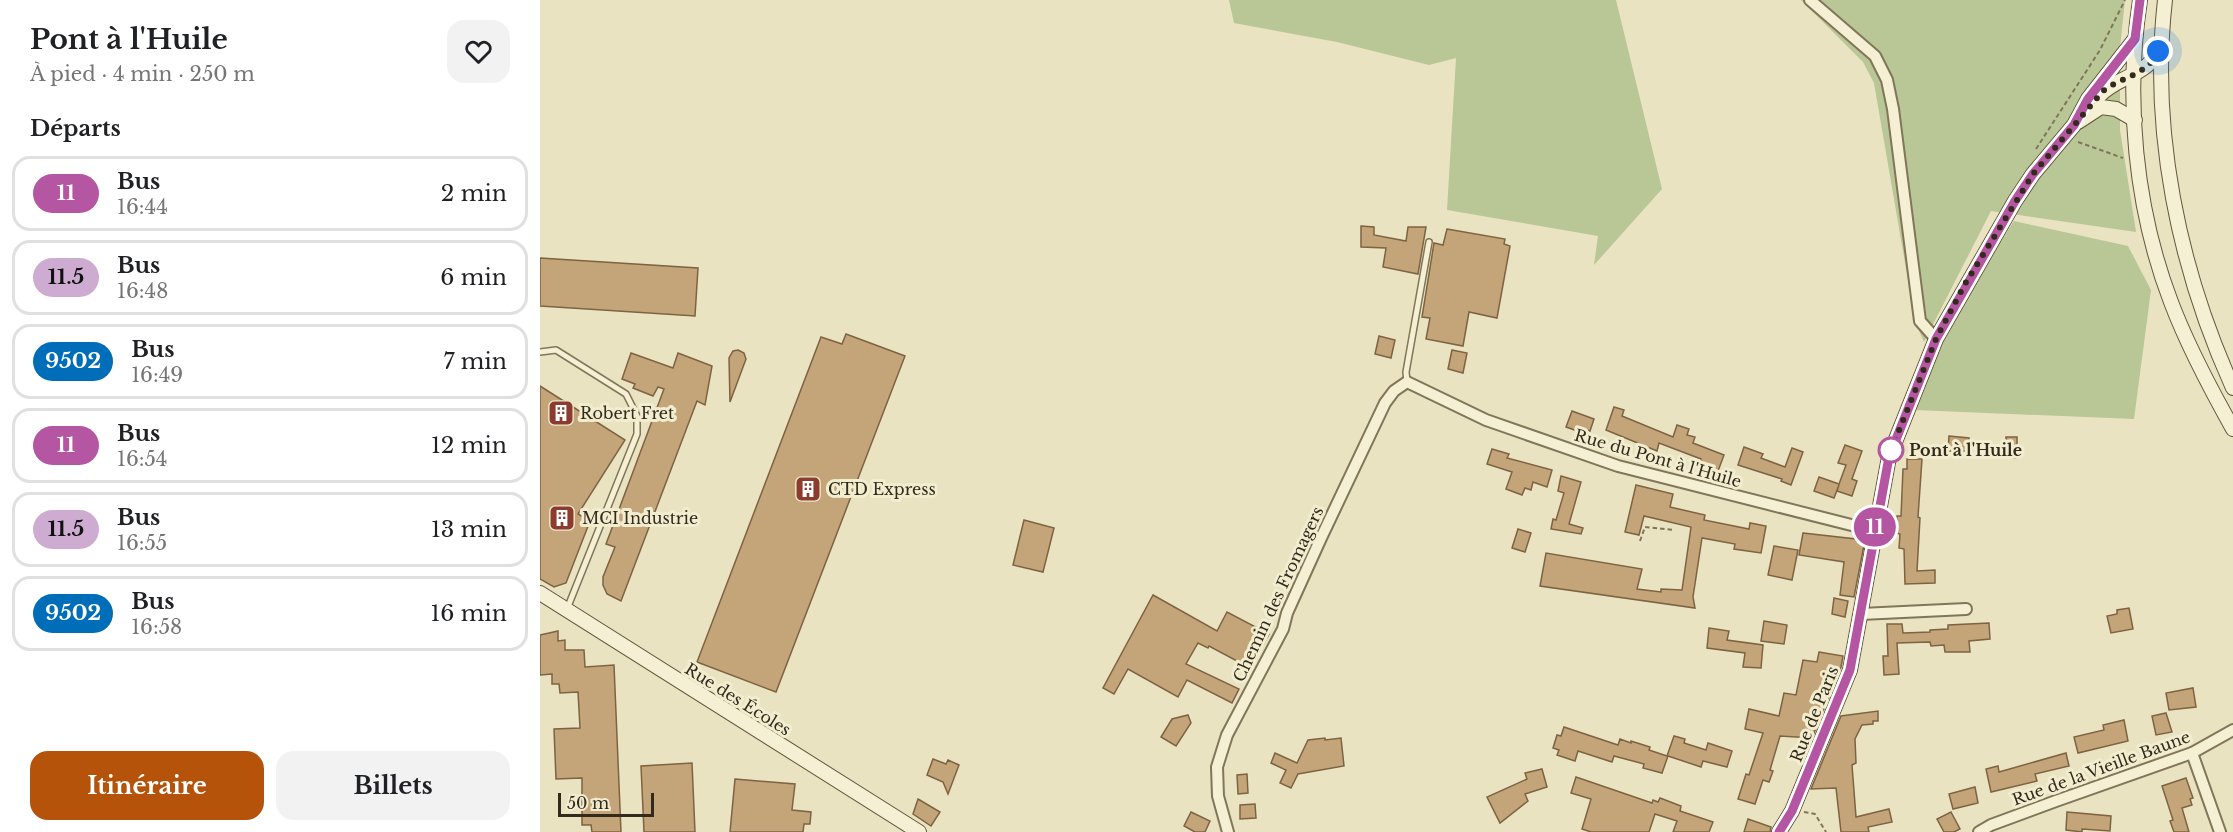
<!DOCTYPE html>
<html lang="fr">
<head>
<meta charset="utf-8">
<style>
	body { margin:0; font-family:"Libre Baskerville",serif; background:#f2f2f2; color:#202124; height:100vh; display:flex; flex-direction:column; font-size:22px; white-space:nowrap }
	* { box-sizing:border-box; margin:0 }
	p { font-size:20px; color:#757577 }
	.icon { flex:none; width:33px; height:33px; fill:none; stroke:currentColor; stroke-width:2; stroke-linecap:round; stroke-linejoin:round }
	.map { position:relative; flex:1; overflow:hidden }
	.side { display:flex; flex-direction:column; background:#fff; width:540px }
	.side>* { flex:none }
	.badge { padding:0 12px; border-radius:20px; font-size:21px; line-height:39px }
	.scale { position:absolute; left:18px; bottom:15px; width:96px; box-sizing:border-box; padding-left:6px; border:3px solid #322a1d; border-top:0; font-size:16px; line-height:21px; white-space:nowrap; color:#322a1d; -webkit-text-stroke:4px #f2edcf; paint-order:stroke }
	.you { position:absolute; width:30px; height:30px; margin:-15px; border:4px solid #fff; border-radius:50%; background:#1a73e8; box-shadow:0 0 0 9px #1a73e833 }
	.map>.badge { position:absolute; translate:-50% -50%; box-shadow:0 0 0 3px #fff }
	h2 { padding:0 30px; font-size:22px; line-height:54px }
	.round { display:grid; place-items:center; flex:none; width:63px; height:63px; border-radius:18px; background:#f2f2f2 }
	.overview { display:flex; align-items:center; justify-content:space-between; height:102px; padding:0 30px }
	h1 { font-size:28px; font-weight:800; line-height:45px }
	.cta { display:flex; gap:12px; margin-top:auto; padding:12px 30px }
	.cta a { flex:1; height:69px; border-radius:18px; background:#b45309; color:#fff; font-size:24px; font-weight:800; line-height:69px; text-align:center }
	.cta a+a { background:#f2f2f2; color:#202124 }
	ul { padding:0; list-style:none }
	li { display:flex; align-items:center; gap:18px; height:75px; margin:0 12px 9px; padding:0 18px; border:3px solid #e0e0e0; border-radius:18px }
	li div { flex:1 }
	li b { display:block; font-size:22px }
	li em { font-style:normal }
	li .badge { min-width:66px; font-weight:700; text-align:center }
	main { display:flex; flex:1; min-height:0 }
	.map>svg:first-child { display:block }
	.green { fill:#b9c696 }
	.building { fill:#c4a479; stroke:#7e6342; stroke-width:1.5 }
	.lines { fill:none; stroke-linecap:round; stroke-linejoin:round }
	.lane-casing { stroke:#81755a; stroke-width:8 }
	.street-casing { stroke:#81755a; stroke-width:14 }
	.secondary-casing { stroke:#63563d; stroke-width:16 }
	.path { stroke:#81755a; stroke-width:2; stroke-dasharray:4.5 3; stroke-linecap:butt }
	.lane { stroke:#f5f0d3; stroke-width:5 }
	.street { stroke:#f5f0d3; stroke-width:10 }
	.secondary { stroke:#f5f0d3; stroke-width:14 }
	.line-casing { stroke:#fff; stroke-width:14 }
	.line { stroke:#b456a1; stroke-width:9 }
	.walk { stroke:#322a1d; stroke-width:6; stroke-dasharray:0 10.8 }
	.stop-dot { fill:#fff; stroke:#b456a1; stroke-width:3 }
	.labels { text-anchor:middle; stroke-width:6; stroke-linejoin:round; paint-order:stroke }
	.poi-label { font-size:16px; fill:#322a1d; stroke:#f2edcf; text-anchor:start }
	.stop-label { font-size:16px; font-weight:bold; fill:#322a1d; stroke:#f2edcf; text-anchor:start }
	.street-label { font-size:16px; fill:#322a1d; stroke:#f2edcf }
</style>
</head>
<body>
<main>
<section class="side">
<div class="overview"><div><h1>Pont à l'Huile</h1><p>À pied · 4 min · 250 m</p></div><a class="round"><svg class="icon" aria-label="heart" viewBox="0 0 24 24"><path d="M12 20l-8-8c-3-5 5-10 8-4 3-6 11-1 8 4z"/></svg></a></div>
<h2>Départs</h2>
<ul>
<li><span class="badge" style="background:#b456a1;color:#fff">11</span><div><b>Bus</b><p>16:44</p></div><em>2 min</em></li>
<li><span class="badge" style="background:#ceacd2;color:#111">11.5</span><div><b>Bus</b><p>16:48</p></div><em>6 min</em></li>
<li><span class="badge" style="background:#006db8;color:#fff">9502</span><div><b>Bus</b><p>16:49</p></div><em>7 min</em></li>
<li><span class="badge" style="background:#b456a1;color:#fff">11</span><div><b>Bus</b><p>16:54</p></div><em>12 min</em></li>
<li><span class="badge" style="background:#ceacd2;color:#111">11.5</span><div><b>Bus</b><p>16:55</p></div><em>13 min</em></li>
<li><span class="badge" style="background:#006db8;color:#fff">9502</span><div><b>Bus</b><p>16:58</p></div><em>16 min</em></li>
</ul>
<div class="cta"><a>Itinéraire</a><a>Billets</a></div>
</section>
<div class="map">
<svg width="1693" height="832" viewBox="0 0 1693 832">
	<rect width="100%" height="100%" fill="#e9e3c1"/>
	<g class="green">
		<polygon points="689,0 1076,0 1122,189 1054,265 1058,236 907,210 916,58 889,65 797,42 694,23"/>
		<polygon points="1261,0 1585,0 1580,47 1580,130 1596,232 1451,211 1384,342 1375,321 1334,83 1323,62"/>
		<polygon points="1474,221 1588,246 1611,290 1594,419 1375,410 1400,344 1438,276"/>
	</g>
	<g class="building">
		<polygon points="821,226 834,227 834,235 866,241 868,227 886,227 878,274 843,267 846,248 821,247"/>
		<polygon points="907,229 965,239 964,244 970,246 957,318 929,312 923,346 886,339 890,318 882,317 894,243 903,245"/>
		<polygon points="0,258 158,268 155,316 0,306"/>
		<polygon points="306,334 365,356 236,692 157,662 281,337 302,344"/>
		<polygon points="839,336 855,340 851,358 835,354"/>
		<polygon points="198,350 204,353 206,359 190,402 189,358 193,351"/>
		<polygon points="912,350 927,353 923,373 908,369"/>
		<polygon points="91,353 133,368 138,353 172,366 165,405 157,401 81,601 67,594 63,585 63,577 75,547 66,544 124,389 118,387 113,396 93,388 95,384 82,379"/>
		<polygon points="0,386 85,440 38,514 50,521 26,583 14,587 0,579"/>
		<polygon points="1074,407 1084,410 1082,416 1133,437 1137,425 1149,429 1147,435 1155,437 1153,443 1184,455 1178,471 1159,464 1161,459 1119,443 1117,451 1066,430"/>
		<polygon points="1032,411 1054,419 1050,431 1047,430 1046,434 1026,427"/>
		<polygon points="1409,436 1429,438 1429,451 1408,451"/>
		<rect x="1466" y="437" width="11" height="21"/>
		<polygon points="1305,445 1322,451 1312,479 1317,481 1312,496 1297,491 1299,485 1294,498 1274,491 1279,477 1299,484 1306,465 1298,463"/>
		<polygon points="1204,447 1223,454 1221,458 1245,467 1252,448 1263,452 1251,485 1241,481 1242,479 1198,465"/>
		<polygon points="952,449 969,454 967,458 1012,470 1007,487 993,482 991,490 985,488 982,495 966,489 972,472 947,464"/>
		<polygon points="1367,459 1382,459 1378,517 1380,518 1377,571 1395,570 1395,583 1365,584 1364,549 1359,548 1360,534 1356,533 1357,516 1361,516 1363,469 1367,469"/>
		<polygon points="1021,476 1041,482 1029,524 1043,528 1041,534 1011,529 1013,519 1016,520 1024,493 1018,491"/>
		<polygon points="1096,485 1133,494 1130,507 1165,515 1164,520 1209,529 1210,523 1226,526 1221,553 1194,549 1195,544 1162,538 1153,597 1155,608 1000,586 1006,553 1102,569 1097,589 1121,592 1121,589 1142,590 1151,527 1104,516 1099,535 1085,532"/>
		<polygon points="484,520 514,528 503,572 473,565"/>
		<polygon points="978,529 991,533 985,552 972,548"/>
		<polygon points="1263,533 1325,540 1314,597 1300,595 1304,562 1259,555"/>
		<polygon points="1234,546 1258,550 1252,580 1228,575"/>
		<polygon points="613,595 677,631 687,612 729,634 710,668 669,646 668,648 658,643 646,664 699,689 692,703 647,680 638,697 588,669 574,694 563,688"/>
		<polygon points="1294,598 1308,601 1305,617 1292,614"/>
		<polygon points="1589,608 1593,629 1571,633 1567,616 1577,614 1577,610"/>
		<polygon points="1224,621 1247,625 1244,644 1221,641"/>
		<polygon points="1449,623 1450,639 1429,641 1430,652 1405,652 1404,645 1391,646 1390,642 1357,643 1359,674 1344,675 1343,656 1348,656 1347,624 1362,624 1363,633 1390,632 1390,630 1408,629 1408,625"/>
		<polygon points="1169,628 1189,631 1187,640 1223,645 1221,668 1203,667 1205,653 1167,648"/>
		<polygon points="18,631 18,641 25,640 25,650 44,650 45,667 74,665 81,832 52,832 51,825 42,825 42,778 16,779 14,729 40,728 38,692 20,693 19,684 12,684 12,674 0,675 0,635"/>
		<polygon points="1279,652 1303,656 1301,667 1272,738 1240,736 1230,770 1233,771 1229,782 1223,780 1215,804 1198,799 1206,774 1209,775 1223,733 1205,729 1209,709 1239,716 1244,693 1256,695 1263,660 1277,662"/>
		<polygon points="1653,688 1656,707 1629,710 1626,693"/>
		<polygon points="1338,711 1338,721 1333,721 1333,724 1322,725 1315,739 1316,763 1312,765 1316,817 1349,809 1352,822 1328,827 1329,832 1301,832 1296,788 1271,789 1301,716"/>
		<polygon points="1626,713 1632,732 1616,735 1612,716"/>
		<polygon points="648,715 651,723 636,746 621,737 632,719"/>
		<polygon points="1584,720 1588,741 1538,753 1534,737 1564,730 1563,725"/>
		<polygon points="1024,727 1078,745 1080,739 1091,743 1091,741 1110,747 1109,750 1127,756 1134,736 1145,739 1144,743 1166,750 1168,743 1192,751 1187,767 1163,761 1161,767 1128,756 1122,773 1103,768 1104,764 1074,756 1072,762 1038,751 1035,761 1017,755 1019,750 1013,748 1017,735 1021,736"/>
		<polygon points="785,738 785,740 801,738 804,766 758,774 751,788 740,783 746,770 731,763 735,753 757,763 768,740"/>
		<polygon points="1526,753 1529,766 1495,774 1497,781 1451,792 1446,769 1458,766 1459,772"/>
		<polygon points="393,759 406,764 408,760 419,765 408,794 403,782 387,775"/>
		<polygon points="152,763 155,832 104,832 101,766"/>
		<polygon points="1002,769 1007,787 985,794 988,801 960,823 947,797 987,779 985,773"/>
		<polygon points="707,774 708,793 698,794 697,775"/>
		<polygon points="1036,777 1112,803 1113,800 1118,802 1120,798 1141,806 1140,811 1173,822 1169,832 1133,832 1137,821 1115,814 1109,832 1051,832 1042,829 1051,799 1031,793"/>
		<polygon points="1646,778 1653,798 1650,799 1652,805 1642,808 1649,832 1634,832 1630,821 1633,820 1622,786"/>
		<polygon points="195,779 255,784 252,810 271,812 270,824 264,824 263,832 190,832"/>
		<polygon points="1435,787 1438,803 1413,809 1409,794"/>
		<polygon points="378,799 400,812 391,826 373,814"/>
		<polygon points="715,804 716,818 700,819 700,805"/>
		<polygon points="651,812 670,821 665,832 655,832 644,826"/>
		<polygon points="1411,812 1420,829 1414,832 1404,832 1397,819"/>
		<polygon points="1527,812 1571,816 1570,831 1542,829 1542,832 1526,830"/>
		<polygon points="1208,819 1231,827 1230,832 1204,832"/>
	</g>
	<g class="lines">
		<g class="lane-casing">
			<g id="lane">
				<polyline points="0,352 16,350 86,394 97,416 97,434 27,609"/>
				<polyline points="867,382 866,372 889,242"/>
			</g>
		</g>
		<g class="street-casing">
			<g id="street">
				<polyline points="1270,0 1335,56 1347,80 1353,109 1380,321 1396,339"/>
				<polyline points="1321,614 1426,609"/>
				<polyline points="1652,753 1680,832"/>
				<polyline points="688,832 678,796 677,767 687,735 743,629 747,613 781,538 845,403 854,391 867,382 946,420 1078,466 1335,531"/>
				<polyline points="1439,832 1451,825 1516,801 1652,753 1693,730"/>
			</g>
		</g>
		<g class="secondary-casing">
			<g id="secondary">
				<path d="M 1600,0 C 1585,99 1595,208 1631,302 C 1648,347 1670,388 1693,429"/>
				<path d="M 1625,0 C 1610,131 1639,269 1693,388"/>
				<path d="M 1558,97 C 1577,75 1613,76 1620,44"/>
				<polyline points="1538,122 1561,107 1576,109 1595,120"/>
				<polyline points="0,593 379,832"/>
				<polyline points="1239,832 1252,811 1310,670 1349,457 1396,339 1475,201 1493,174 1534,125 1548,99 1595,39"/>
			</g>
		</g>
		<g class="path">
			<polyline points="1538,142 1583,158"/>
			<polyline points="1496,149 1560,50 1585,0"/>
			<polyline points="1100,541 1105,527 1134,530"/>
			<polyline points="1264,812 1275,814 1286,832"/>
		</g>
		<use href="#lane" class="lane"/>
		<use href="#street" class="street"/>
		<use href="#secondary" class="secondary"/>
	</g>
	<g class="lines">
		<g class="line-casing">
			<polyline id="line" points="1239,832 1252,811 1310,670 1349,457 1396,339 1475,201 1493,174 1534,125 1548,99 1595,39 1600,0"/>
		</g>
		<use href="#line" class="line"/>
		<path class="walk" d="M 1351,450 L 1396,339 L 1425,284 L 1493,174 L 1563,91 C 1580,77 1609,75 1618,51"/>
	</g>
	<defs>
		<g id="building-square" transform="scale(1.35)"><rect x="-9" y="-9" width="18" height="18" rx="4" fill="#8b3c2f" stroke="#f2edcf"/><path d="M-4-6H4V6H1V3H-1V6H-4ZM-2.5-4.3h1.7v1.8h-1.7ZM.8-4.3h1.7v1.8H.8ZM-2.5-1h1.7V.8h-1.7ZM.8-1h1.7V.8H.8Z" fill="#fff"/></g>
	</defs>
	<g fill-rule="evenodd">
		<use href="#building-square" x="21" y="413"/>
		<use href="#building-square" x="268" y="489"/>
		<use href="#building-square" x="22" y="518"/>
	</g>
	<circle class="stop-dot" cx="1351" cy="450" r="12"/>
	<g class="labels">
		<g class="poi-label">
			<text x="40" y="419">Robert Fret</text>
			<text x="288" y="495">CTD Express</text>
			<text x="42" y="524">MCI Industrie</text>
		</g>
		<g class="stop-label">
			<text x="1369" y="456">Pont à l'Huile</text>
		</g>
		<g class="street-label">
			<text transform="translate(1118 458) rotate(16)" y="6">Rue du Pont à l'Huile</text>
			<text transform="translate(738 594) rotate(-65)" y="6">Chemin des Fromagers</text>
			<text transform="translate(198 699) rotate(32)" y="6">Rue des Écoles</text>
			<text transform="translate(1274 714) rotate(-68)" y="6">Rue de Paris</text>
			<text transform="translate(1561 768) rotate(-20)" y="6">Rue de la Vieille Baune</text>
		</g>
	</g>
</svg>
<div class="scale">50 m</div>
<div class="you" style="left:1618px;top:51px"></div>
<b class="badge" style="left:1335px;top:527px;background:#b456a1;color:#fff">11</b>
</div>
</main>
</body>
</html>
